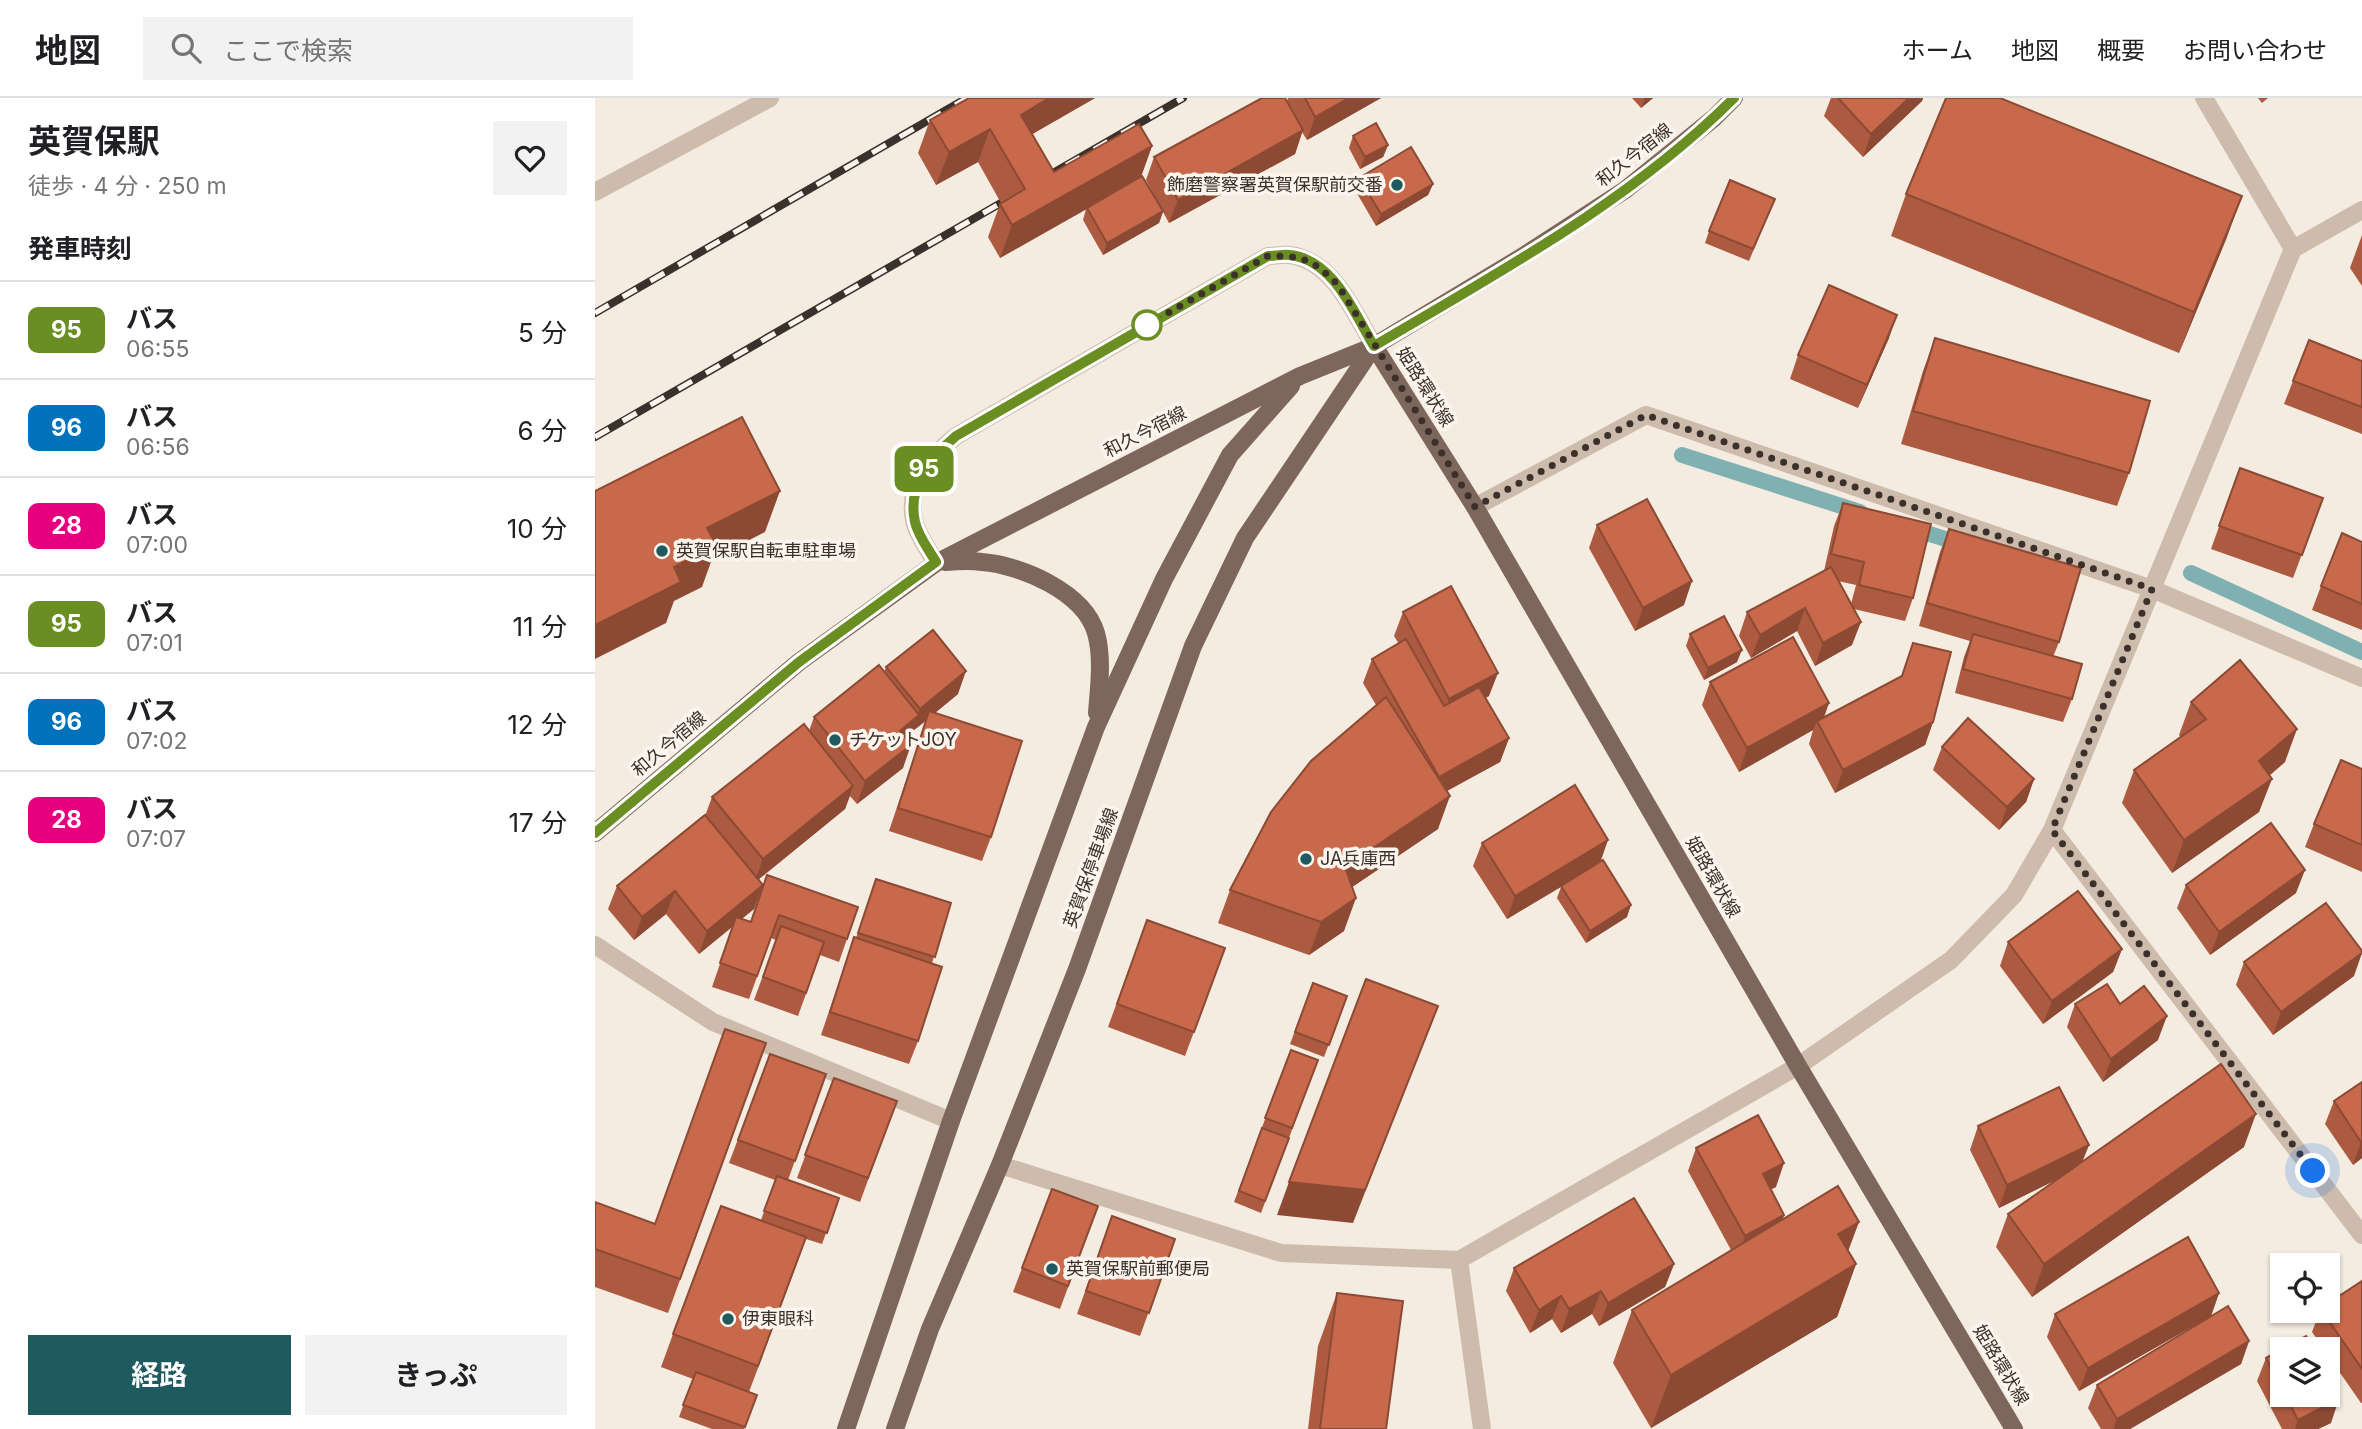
<!DOCTYPE html>
<html lang="ja">
<head>
<meta charset="utf-8">
<style>
	body { margin:0; font-family:Inter,"Noto Sans JP",sans-serif; background:#f2f2f2; color:#202124; height:100vh; display:flex; flex-direction:column; font-size:26px; white-space:nowrap }
	* { box-sizing:border-box; margin:0 }
	p { font-size:23px; color:#757577 }
	.icon { flex:none; width:38px; height:38px; fill:none; stroke:currentColor; stroke-width:2; stroke-linecap:round; stroke-linejoin:round }
	.map { position:relative; flex:1; overflow:hidden }
	.side { display:flex; flex-direction:column; background:#fff; width:595px }
	.side>* { flex:none }
	.badge { padding:0 14px; border-radius:10px; font-size:24px; line-height:46px }
	.tools { position:absolute; left:1675px; top:1155px; display:grid; gap:14px }
	.tools a { display:grid; place-items:center; width:70px; height:70px; border-radius:0px; background:#fff; box-shadow:0 2px 5px #0004; font-size:35px }
	.you { position:absolute; width:35px; height:35px; margin:-18px; border:5px solid #fff; border-radius:50%; background:#1a73e8; box-shadow:0 0 0 10px #1a73e833 }
	.map>.badge { position:absolute; translate:-50% -50%; box-shadow:0 0 0 4px #fff }
	h2 { padding:0 28px; font-size:26px; line-height:63px }
	.round { display:grid; place-items:center; flex:none; width:74px; height:74px; border-radius:0px; background:#f2f2f2 }
	.overview { display:flex; align-items:center; justify-content:space-between; height:119px; padding:0 28px }
	h1 { font-size:33px; font-weight:700; line-height:52px }
	.primary-button { display:flex; gap:14px; margin-top:auto; padding:14px 28px }
	.primary-button a { flex:1; height:80px; border-radius:0px; background:#1f5a5e; color:#fff; font-size:28px; font-weight:700; line-height:80px; text-align:center }
	.primary-button a+a { background:#f2f2f2; color:#202124 }
	ul { padding:0; list-style:none }
	li { display:flex; align-items:center; gap:21px; height:98px; padding:0 28px; border-top:2px solid #e0e0e0 }
	li div { flex:1 }
	li b { display:block; font-size:26px }
	li em { font-style:normal }
	li .badge { min-width:77px; font-weight:700; text-align:center }
	header { display:flex; align-items:center; gap:42px; box-sizing:border-box; height:98px; padding:0 35px; background:#fff; border-bottom:2px solid #e0e0e0 }
	header strong { font-size:33px }
	nav { display:flex; gap:38px; margin-inline-start:auto; font-size:24px }
	.search { width:490px; height:63px; background:#f2f2f2; display:flex; align-items:center; gap:18px; box-sizing:border-box; padding:0 24px; border-radius:0px; color:#757577; font-size:26px }
	main { display:flex; flex:1; min-height:0 }
	.map>svg:first-child { display:block }
	.lines { fill:none; stroke-linecap:round; stroke-linejoin:round }
	.stream { stroke:#7fb0b2; stroke-width:16 }
	.minor { stroke:#cdbbac; stroke-width:18 }
	.major { stroke:#7d675c; stroke-width:18 }
	.rail-casing { stroke:#3b302b; stroke-width:8 }
	.rail { stroke:#fbf5ee; stroke-width:5; stroke-dasharray:16; stroke-linecap:butt }
	.wall { fill:#ac5a40; fill-rule:evenodd }
	.shaded-wall { fill:#8c4a34 }
	.building { fill:#c8694b; stroke:#8c4a34; stroke-width:2 }
	.line-casing { stroke:#fff; stroke-width:16 }
	.line { stroke:#6b8e23; stroke-width:10 }
	.walk { stroke:#3b302b; stroke-width:7; stroke-dasharray:0 12.6 }
	.poi-dot { fill:#1f5a5e; stroke:#fbf5ee; stroke-width:2.5 }
	.stop-dot { fill:#fff; stroke:#6b8e23; stroke-width:3.5 }
	.labels { text-anchor:middle; stroke-width:7; stroke-linejoin:round; paint-order:stroke }
	.street-label { font-size:18px; fill:#3b302b; stroke:#fbf5ee }
	.poi-label { font-size:18px; fill:#3b302b; stroke:#fbf5ee; text-anchor:start }
</style>
</head>
<body>
<header>
<strong>地図</strong>
<div class="search"><svg class="icon" aria-label="search" viewBox="0 0 24 24"><circle cx="10" cy="10" r="6"/><path d="M15 15l6 6"/></svg>ここで検索</div>
<nav><a>ホーム</a><a>地図</a><a>概要</a><a>お問い合わせ</a></nav>
</header>
<main>
<section class="side">
<div class="overview"><div><h1>英賀保駅</h1><p>徒歩 · 4 分 · 250 m</p></div><a class="round"><svg class="icon" aria-label="heart" viewBox="0 0 24 24"><path d="M12 20l-8-8c-3-5 5-10 8-4 3-6 11-1 8 4z"/></svg></a></div>
<h2>発車時刻</h2>
<ul>
<li><span class="badge" style="background:#6b8e23;color:#fff">95</span><div><b>バス</b><p>06:55</p></div><em>5 分</em></li>
<li><span class="badge" style="background:#0072bc;color:#fff">96</span><div><b>バス</b><p>06:56</p></div><em>6 分</em></li>
<li><span class="badge" style="background:#e6007e;color:#fff">28</span><div><b>バス</b><p>07:00</p></div><em>10 分</em></li>
<li><span class="badge" style="background:#6b8e23;color:#fff">95</span><div><b>バス</b><p>07:01</p></div><em>11 分</em></li>
<li><span class="badge" style="background:#0072bc;color:#fff">96</span><div><b>バス</b><p>07:02</p></div><em>12 分</em></li>
<li><span class="badge" style="background:#e6007e;color:#fff">28</span><div><b>バス</b><p>07:07</p></div><em>17 分</em></li>
</ul>
<div class="primary-button"><a>経路</a><a>きっぷ</a></div>
</section>
<div class="map">
<svg width="1767" height="1331" viewBox="0 0 1767 1331">
	<rect width="100%" height="100%" fill="#f4ebe1"/>
	<g class="lines">
		<g class="stream">
			<polyline points="1087,357 1265,414"/>
			<polyline points="1313,429 1369,447"/>
			<polyline points="1596,475 1767,554"/>
		</g>
		<g class="minor">
			<polyline points="1609,0 1698,151"/>
			<polyline points="0,94 175,0"/>
			<polyline points="880,409 1051,317 1557,491 1767,580"/>
			<path d="M 341,465 C 334,453 324,439 320,426 C 310,390 335,359 361,338 L 673,158 C 680,158 688,156 695,157 C 739,163 759,215 779,248"/>
			<polyline points="1457,732 1767,1137"/>
			<polyline points="0,847 118,924 356,1023"/>
			<polyline points="405,1067 686,1155 864,1162 1203,968 1356,862 1419,797 1457,732 1698,151 1767,112"/>
			<polyline points="864,1162 887,1331"/>
		</g>
		<g class="major">
			<polyline points="779,248 880,409 1203,968 1419,1331"/>
			<path d="M 350,464 C 362,463 375,462 387,464 C 426,467 489,494 501,535 C 508,560 504,589 502,615"/>
			<polyline points="0,735 204,564 341,465 705,278 779,248 925,160 1030,92 1119,20 1139,0"/>
			<polyline points="251,1331 356,1023 501,629 569,481 635,357 696,288"/>
			<polyline points="300,1331 335,1231 405,1067 482,871 598,548 650,440 779,248"/>
		</g>
		<g class="rail-casing">
			<g id="rail">
				<polyline points="0,215 372,0"/>
				<polyline points="0,339 588,0"/>
			</g>
		</g>
		<use href="#rail" class="rail"/>
	</g>
	<g class="wall">
		<polygon points="374,0 500,0 437,36 459,74 557,48 546,79 560,99 551,82 559,59 692,3 693,0 786,0 712,42 707,34 700,56 574,125 568,114 564,125 508,157 488,122 491,111 405,160 393,139 405,106 406,105 383,64 341,87 323,55 335,22"/>
		<polygon points="1037,0 1058,0 1046,10"/>
		<polygon points="1236,0 1328,0 1327,3 1268,59 1229,18"/>
		<polygon points="1663,0 1673,0 1667,5"/>
		<polygon points="758,38 793,47 788,59 765,71 754,50"/>
		<polygon points="764,80 838,86 833,97 781,128 760,92"/>
		<polygon points="1311,96 1632,139 1584,255 1296,138"/>
		<polygon points="1180,101 1154,163 1110,145 1114,133"/>
		<polygon points="1767,137 1767,188 1755,170"/>
		<polygon points="1294,240 1263,310 1195,281 1203,257"/>
		<polygon points="1340,240 1534,375 1522,408 1306,346 1328,273"/>
		<polygon points="1767,263 1767,336 1689,306 1698,283"/>
		<polygon points="1645,370 1728,400 1698,480 1616,451"/>
		<path d="M 1248,405 L 1318,500 L 1310,523 L 1259,511 L 1257,547 L 1220,568 L 1202,533 L 1156,560 L 1144,538 L 1152,514 L 1229,473 L 1239,428 ZM 1243,483 L 1261,487 L 1256,506 Z"/>
		<polygon points="1002,427 1089,507 1040,533 994,450"/>
		<polygon points="1354,431 1464,544 1458,559 1477,601 1468,624 1360,595 1369,559 1375,543 1324,528 1345,454"/>
		<polygon points="1767,444 1767,532 1717,512 1726,488"/>
		<polygon points="808,514 894,598 890,600 914,640 905,664 852,693 843,731 757,789 749,833 714,857 623,825 635,792 781,607 768,585 777,561 804,546 799,538"/>
		<polygon points="1095,536 1142,564 1109,582 1091,548"/>
		<polygon points="291,569 363,596 340,615 396,739 387,763 294,733 331,623 319,632 316,640 313,643 308,670 262,706 255,698 250,711 163,782 168,787 159,811 146,821 155,824 172,777 263,809 244,864 225,857 203,918 159,902 181,842 176,840 154,901 117,889 138,828 104,856 71,816 39,842 13,811 22,788 110,718 117,699 214,633 219,619 289,574"/>
		<polygon points="1115,584 1229,619 1338,624 1330,647 1240,695 1214,646 1218,632 1144,674 1107,607"/>
		<polygon points="1596,604 1690,664 1674,678 1664,714 1577,775 1527,705 1539,672 1586,639 1584,637"/>
		<polygon points="1347,649 1439,681 1431,704 1404,732 1338,672"/>
		<polygon points="1767,671 1767,774 1710,749 1719,726"/>
		<polygon points="887,745 1005,764 1032,819 991,845 962,800 966,789 912,821 878,768"/>
		<polygon points="281,781 356,805 337,865 323,943 314,966 226,937 251,863 259,840 261,840"/>
		<polygon points="1591,787 1701,795 1615,857 1582,810"/>
		<polygon points="552,822 630,850 590,958 513,929"/>
		<polygon points="1413,844 1527,851 1518,874 1448,926 1405,868"/>
		<polygon points="1649,864 1759,878 1678,937 1641,887"/>
		<polygon points="718,885 752,898 729,959 695,946"/>
		<polygon points="1480,906 1525,906 1563,942 1508,984 1472,929"/>
		<polygon points="171,945 73,1215 0,1189 0,1104 60,1126"/>
		<polygon points="696,952 723,962 666,1115 639,1104"/>
		<polygon points="175,956 231,976 193,1082 244,1100 227,1146 211,1141 154,1294 162,1297 149,1331 117,1331 84,1319 98,1281 66,1269 78,1236 166,1122 180,1082 134,1065"/>
		<polygon points="239,980 302,1003 265,1104 202,1080"/>
		<polygon points="1767,984 1767,1060 1758,1067 1730,1026 1739,1003"/>
		<polygon points="1383,1028 1487,1064 1649,1049 1437,1199 1401,1149 1413,1116 1463,1081 1404,1110 1375,1052"/>
		<polygon points="1101,1050 1181,1089 1176,1091 1189,1117 1188,1121 1253,1153 1261,1166 1242,1219 1056,1330 1018,1265 1037,1212 1136,1152 1093,1073"/>
		<polygon points="457,1091 503,1108 465,1211 418,1194"/>
		<polygon points="517,1118 580,1141 545,1238 482,1216"/>
		<polygon points="1079,1166 1070,1189 1004,1228 997,1216 966,1235 957,1221 935,1235 911,1193 919,1170"/>
		<polygon points="1767,1183 1767,1305 1766,1305 1732,1256 1732,1251 1729,1251 1717,1234 1725,1213 1727,1213"/>
		<polygon points="742,1195 791,1331 713,1331 723,1248"/>
		<polygon points="1624,1195 1616,1218 1484,1293 1452,1239 1460,1216"/>
		<polygon points="1654,1243 1646,1266 1535,1331 1506,1331 1493,1310 1502,1287"/>
		<polygon points="1687,1251 1687,1297 1732,1297 1736,1325 1723,1331 1687,1331 1662,1283 1671,1260"/>
	</g>
	<g class="shaded-wall">
		<polygon points="454,0 500,0 413,50 426,17"/>
		<polygon points="754,0 786,0 712,42 720,19"/>
		<polygon points="1050,0 1058,0 1046,10"/>
		<polygon points="1314,0 1328,0 1327,3 1268,59 1276,36"/>
		<polygon points="395,31 383,64 341,87 354,54"/>
		<polygon points="708,32 700,56 574,125 583,102"/>
		<polygon points="793,47 788,59 765,71 770,59"/>
		<polygon points="557,48 545,81 405,160 417,127"/>
		<polygon points="838,86 833,97 781,128 786,116"/>
		<polygon points="1647,98 1632,139 1584,255 1599,214"/>
		<polygon points="568,113 564,125 508,157 512,145"/>
		<polygon points="1302,217 1294,240 1263,310 1272,287"/>
		<polygon points="185,393 170,434 117,461 107,489 79,503 71,525 0,561 0,527 79,469 112,430"/>
		<polygon points="1097,483 1089,507 1040,533 1048,510"/>
		<polygon points="1210,510 1202,533 1156,560 1165,537"/>
		<polygon points="1266,524 1257,547 1220,568 1228,545"/>
		<polygon points="1147,552 1142,564 1109,582 1113,570"/>
		<polygon points="371,573 363,596 319,632 316,640 296,656 305,633 322,619 325,611"/>
		<polygon points="903,575 894,598 846,624 854,601"/>
		<polygon points="1234,605 1226,628 1222,623 1218,632 1144,674 1152,650"/>
		<polygon points="1338,624 1330,647 1240,695 1248,672"/>
		<polygon points="1702,631 1690,664 1652,696 1664,663"/>
		<polygon points="914,640 905,664 835,702 844,679"/>
		<polygon points="316,647 308,670 262,706 270,683"/>
		<polygon points="1439,681 1431,704 1404,732 1412,709"/>
		<polygon points="1677,681 1664,714 1577,775 1589,742"/>
		<polygon points="258,688 250,711 159,785 168,761"/>
		<polygon points="855,698 843,731 738,802 750,769"/>
		<polygon points="1013,742 1005,765 912,821 920,798"/>
		<polygon points="1710,772 1701,795 1615,857 1624,834"/>
		<polygon points="168,787 159,811 104,856 112,833"/>
		<polygon points="80,793 71,816 39,842 47,819"/>
		<polygon points="761,800 749,833 714,857 726,824"/>
		<polygon points="1036,807 1032,819 991,845 995,833"/>
		<polygon points="1527,851 1518,874 1448,926 1457,903"/>
		<polygon points="1767,855 1759,878 1678,937 1686,914"/>
		<polygon points="843,908 758,1125 682,1117 694,1084"/>
		<polygon points="1572,918 1563,942 1508,984 1516,961"/>
		<polygon points="1661,1016 1649,1049 1437,1199 1449,1166"/>
		<polygon points="1767,1043 1767,1060 1758,1067 1766,1044"/>
		<polygon points="1494,1047 1485,1070 1404,1110 1412,1087"/>
		<polygon points="1189,1065 1181,1089 1160,1099 1168,1076"/>
		<polygon points="1189,1117 1181,1140 1142,1162 1150,1138"/>
		<polygon points="1264,1124 1245,1175 1261,1166 1242,1219 1056,1330 1076,1277 1243,1136"/>
		<polygon points="1079,1166 1070,1189 1004,1228 1013,1205"/>
		<polygon points="1006,1193 997,1216 966,1235 974,1211"/>
		<polygon points="1624,1195 1616,1218 1484,1293 1493,1270"/>
		<polygon points="966,1198 957,1221 935,1235 944,1212"/>
		<polygon points="1654,1243 1646,1266 1535,1331 1518,1331 1522,1321"/>
		<polygon points="1744,1301 1736,1325 1723,1331 1700,1331 1703,1322"/>
	</g>
	<g class="building">
		<polygon points="374,0 454,0 426,17 459,74 544,26 557,48 417,127 405,106 430,91 395,31 354,54 335,22"/>
		<polygon points="667,0 690,0 708,32 583,102 559,59"/>
		<polygon points="710,0 754,0 720,19"/>
		<polygon points="1243,0 1314,0 1276,36"/>
		<polygon points="1351,0 1405,0 1647,98 1599,214 1311,96"/>
		<polygon points="781,25 793,47 770,59 758,38"/>
		<polygon points="816,49 838,86 786,116 764,80"/>
		<polygon points="547,78 568,113 512,145 492,110"/>
		<polygon points="1135,82 1180,101 1158,151 1114,133"/>
		<polygon points="1234,187 1302,217 1272,287 1203,257"/>
		<polygon points="1340,240 1555,303 1534,375 1318,313"/>
		<polygon points="1714,242 1767,263 1767,309 1698,283"/>
		<polygon points="147,319 185,393 112,430 122,448 79,469 86,484 0,527 0,393"/>
		<polygon points="1645,370 1728,400 1707,457 1624,428"/>
		<polygon points="1052,401 1097,483 1048,510 1002,427"/>
		<polygon points="1248,405 1336,426 1318,500 1264,487 1269,464 1236,456"/>
		<polygon points="1354,431 1486,470 1464,544 1332,505"/>
		<polygon points="1747,435 1767,444 1767,506 1726,488"/>
		<polygon points="1236,469 1266,524 1228,545 1210,510 1165,537 1152,514"/>
		<polygon points="856,488 903,575 854,601 808,514"/>
		<polygon points="1129,518 1147,552 1113,570 1095,536"/>
		<polygon points="338,532 371,573 325,611 291,569"/>
		<polygon points="1378,536 1487,566 1477,601 1368,571"/>
		<polygon points="1198,539 1234,605 1152,650 1115,584"/>
		<polygon points="811,541 849,608 884,589 914,640 844,679 777,561"/>
		<polygon points="1318,545 1356,554 1338,624 1248,672 1222,623 1307,578"/>
		<polygon points="1645,562 1702,631 1664,663 1677,681 1589,742 1539,672 1611,621 1596,604"/>
		<polygon points="284,567 324,617 305,633 316,647 270,683 219,619"/>
		<polygon points="791,599 855,698 750,769 761,800 726,824 635,792 676,714 716,663"/>
		<polygon points="334,613 427,643 396,739 303,710"/>
		<polygon points="1373,620 1439,681 1412,709 1347,649"/>
		<polygon points="209,626 258,688 168,761 117,699"/>
		<polygon points="1746,662 1767,671 1767,747 1719,726"/>
		<polygon points="980,687 1013,742 920,798 887,745"/>
		<polygon points="110,717 168,787 112,833 80,793 47,819 22,788"/>
		<polygon points="1676,725 1710,772 1624,834 1591,787"/>
		<polygon points="1008,762 1036,807 995,833 966,788"/>
		<polygon points="172,777 263,809 252,841 184,817 162,878 125,865 141,819 156,824"/>
		<polygon points="281,781 356,805 340,859 263,835"/>
		<polygon points="1483,793 1527,851 1457,903 1413,844"/>
		<polygon points="1731,805 1767,853 1767,855 1686,914 1649,864"/>
		<polygon points="552,822 630,850 599,934 522,906"/>
		<polygon points="186,828 229,844 211,895 168,879"/>
		<polygon points="259,839 347,869 323,943 235,914"/>
		<polygon points="771,881 843,908 770,1092 694,1084"/>
		<polygon points="718,885 752,898 734,947 700,934"/>
		<polygon points="1512,886 1525,906 1549,888 1572,918 1516,961 1480,906"/>
		<polygon points="130,931 171,945 85,1181 0,1151 0,1104 60,1126"/>
		<polygon points="696,952 723,962 697,1030 670,1020"/>
		<polygon points="175,956 231,976 200,1063 143,1042"/>
		<polygon points="1626,966 1661,1016 1449,1166 1413,1116"/>
		<polygon points="239,980 302,1003 273,1080 210,1057"/>
		<polygon points="1767,984 1767,1043 1766,1044 1739,1003"/>
		<polygon points="1464,989 1494,1047 1412,1087 1383,1028"/>
		<polygon points="1163,1017 1189,1065 1168,1076 1189,1117 1150,1138 1101,1050"/>
		<polygon points="667,1030 694,1040 670,1103 644,1093"/>
		<polygon points="182,1078 244,1100 232,1135 169,1113"/>
		<polygon points="1243,1088 1264,1124 1243,1136 1261,1166 1076,1277 1037,1212"/>
		<polygon points="457,1091 503,1108 473,1188 427,1170"/>
		<polygon points="1039,1100 1079,1166 1013,1205 1006,1193 974,1211 966,1198 944,1212 919,1170"/>
		<polygon points="126,1108 211,1139 163,1268 78,1236"/>
		<polygon points="517,1118 580,1141 554,1215 491,1193"/>
		<polygon points="1593,1139 1624,1195 1493,1270 1460,1216"/>
		<polygon points="1767,1183 1767,1271 1727,1213 1732,1213 1732,1206"/>
		<polygon points="742,1195 808,1203 791,1331 725,1331"/>
		<polygon points="1633,1208 1654,1243 1522,1321 1502,1287"/>
		<polygon points="1711,1238 1718,1251 1687,1251"/>
		<polygon points="1687,1251 1687,1291 1671,1260"/>
		<polygon points="101,1274 162,1297 150,1329 88,1307"/>
		<polygon points="1732,1279 1744,1301 1703,1322 1690,1297 1732,1297"/>
	</g>
	<g class="lines">
		<g class="line-casing">
			<path id="line" d="M 0,735 L 204,564 L 341,464 C 334,452 323,438 320,424 C 312,388 335,360 361,338 L 673,158 C 680,158 688,156 695,157 C 739,162 759,215 779,248 C 904,174 1036,103 1139,0"/>
		</g>
		<use href="#line" class="line"/>
		<path class="walk" d="M 552,227 L 673,158 C 707,157 719,162 743,187 L 880,409 L 1051,317 L 1557,491 L 1457,732 L 1718,1073"/>
	</g>
	<g class="poi-dot">
		<circle cx="802" cy="87" r="7"/>
		<circle cx="67" cy="453" r="7"/>
		<circle cx="240" cy="642" r="7"/>
		<circle cx="711" cy="761" r="7"/>
		<circle cx="457" cy="1171" r="7"/>
		<circle cx="133" cy="1221" r="7"/>
	</g>
	<circle class="stop-dot" cx="552" cy="227" r="14"/>
	<g class="labels">
		<g class="street-label">
			<text transform="translate(1039 57) rotate(-38)" y="6">和久今宿線</text>
			<text transform="translate(830 289) rotate(58)" y="6">姫路環状線</text>
			<text transform="translate(550 334) rotate(-27)" y="6">和久今宿線</text>
			<text transform="translate(74 646) rotate(-40)" y="6">和久今宿線</text>
			<text transform="translate(496 770) rotate(-70)" y="6">英賀保停車場線</text>
			<text transform="translate(1118 779) rotate(60)" y="6">姫路環状線</text>
			<text transform="translate(1406 1267) rotate(59)" y="6">姫路環状線</text>
		</g>
		<g class="poi-label">
			<text x="788" y="93" text-anchor="end">飾磨警察署英賀保駅前交番</text>
			<text x="81" y="459">英賀保駅自転車駐車場</text>
			<text x="254" y="648">チケットJOY</text>
			<text x="725" y="767">JA兵庫西</text>
			<text x="471" y="1177">英賀保駅前郵便局</text>
			<text x="147" y="1227">伊東眼科</text>
		</g>
	</g>
</svg>
<div class="tools">
<a><svg class="icon" aria-label="locate" viewBox="0 0 24 24"><circle cx="12" cy="12" r="6"/><path d="M12 2v4M12 18v4M2 12h4M18 12h4"/></svg></a>
<a><svg class="icon" aria-label="layers" viewBox="0 0 24 24"><path d="M12 4l9 5-9 5-9-5zM3 14l9 5 9-5"/></svg></a>
</div>
<div class="you" style="left:1718px;top:1073px"></div>
<b class="badge" style="left:329px;top:371px;background:#6b8e23;color:#fff">95</b>
</div>
</main>
</body>
</html>
